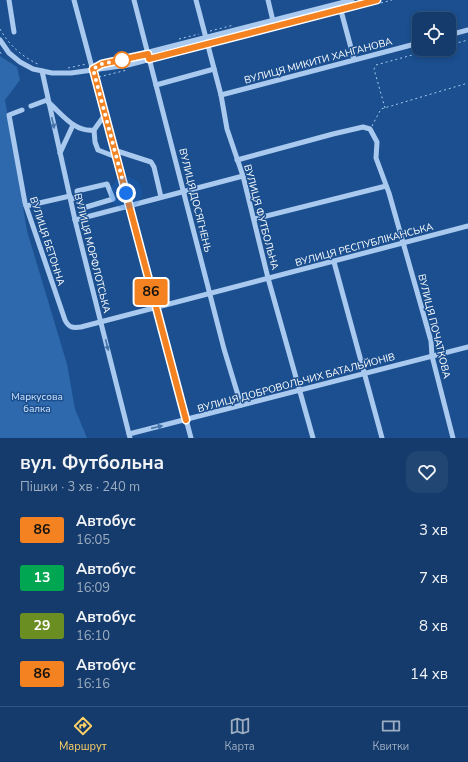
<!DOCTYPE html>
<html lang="uk">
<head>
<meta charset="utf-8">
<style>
	body { margin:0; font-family:"Nunito Sans",sans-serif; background:#214673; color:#f1f3f6; height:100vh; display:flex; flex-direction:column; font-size:15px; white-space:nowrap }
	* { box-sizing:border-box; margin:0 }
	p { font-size:13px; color:#9dadc1 }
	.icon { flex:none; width:22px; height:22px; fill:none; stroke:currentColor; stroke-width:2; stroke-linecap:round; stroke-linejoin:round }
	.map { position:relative; height:438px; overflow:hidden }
	.sheet { display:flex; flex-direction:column; background:#143b6b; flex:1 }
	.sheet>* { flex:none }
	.badge { padding:0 8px; border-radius:3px; font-size:14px; line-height:26px }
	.controls { position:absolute; left:412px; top:12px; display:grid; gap:8px }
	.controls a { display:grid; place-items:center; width:44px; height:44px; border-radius:8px; background:#143b6b; box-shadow:0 2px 6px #0003,0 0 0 1px #33557e; font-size:20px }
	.you { position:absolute; width:20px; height:20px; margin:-10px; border:3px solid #fff; border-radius:50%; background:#1a73e8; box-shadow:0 0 0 6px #1a73e833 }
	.map>.badge { position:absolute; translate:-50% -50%; box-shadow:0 0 0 2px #fff }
	.round { display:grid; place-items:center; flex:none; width:42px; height:42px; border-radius:12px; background:#214673 }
	.head { display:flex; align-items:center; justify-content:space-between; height:68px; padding:0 20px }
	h1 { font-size:19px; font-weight:700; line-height:30px }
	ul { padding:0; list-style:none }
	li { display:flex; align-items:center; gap:12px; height:48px; padding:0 20px }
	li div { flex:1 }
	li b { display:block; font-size:15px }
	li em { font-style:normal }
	li .badge { min-width:44px; font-weight:700; text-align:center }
	.menu { display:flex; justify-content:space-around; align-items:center; height:56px; border-top:1px solid #33557e; background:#143b6b; font-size:11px; color:#9dadc1 }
	.menu a { display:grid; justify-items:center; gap:2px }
	.menu .on { color:#ffd166 }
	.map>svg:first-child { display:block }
	.green { fill:#2e69ad }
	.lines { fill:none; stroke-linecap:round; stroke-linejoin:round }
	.path { stroke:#a9c9ee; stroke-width:1; stroke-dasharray:2 3; stroke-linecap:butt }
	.minor { stroke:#a9c9ee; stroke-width:5 }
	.oneway { fill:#4674ac }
	.line-casing { stroke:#fff; stroke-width:9 }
	.line { stroke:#f58220; stroke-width:6 }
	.walk { stroke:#fff; stroke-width:4; stroke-dasharray:0 7.2 }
	.stop-dot { fill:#fff; stroke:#f58220; stroke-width:2 }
	.labels { text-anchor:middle; stroke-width:3; stroke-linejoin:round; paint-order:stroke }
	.street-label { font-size:10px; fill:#fff; stroke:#1b4f8f }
	.park-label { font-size:10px; fill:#cfe3fa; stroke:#1b4f8f }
</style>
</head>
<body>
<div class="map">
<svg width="468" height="438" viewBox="0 0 468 438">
	<rect width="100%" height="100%" fill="#1b4f8f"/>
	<polygon class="green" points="0,56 17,67 20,80 5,100 27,231 67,364 75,409 87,438 0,438"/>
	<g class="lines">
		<g class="path">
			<polyline points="381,3 392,0"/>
			<path d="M 0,29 C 9,45 22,57 40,65"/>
			<polyline points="210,31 234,25"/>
			<polyline points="179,39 199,34"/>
			<polyline points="449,45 468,40"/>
			<polyline points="0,52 2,55"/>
			<polyline points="68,68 87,64"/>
			<polyline points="99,77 127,70"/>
			<polyline points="385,108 374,69 376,65 434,49"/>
			<polyline points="372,126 381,109 468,83"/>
		</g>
		<g class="minor">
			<polyline points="9,0 14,32"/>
			<polyline points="74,0 191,438"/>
			<polyline points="134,0 224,349 241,405"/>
			<polyline points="196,0 221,95 227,129 243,176 268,278 313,438"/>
			<polyline points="268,0 273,21"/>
			<polyline points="340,7 354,59"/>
			<polyline points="449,35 468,30"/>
			<polyline points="0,40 9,53 20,62 33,69 52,73 71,73 128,65 377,0"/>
			<polyline points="95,68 102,64 352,0"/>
			<polyline points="42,71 75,220 130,438"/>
			<polyline points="156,85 214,69"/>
			<polyline points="221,95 419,43"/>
			<path d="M 48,102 C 62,114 75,133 94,130 L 104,116"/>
			<polyline points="31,106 47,100"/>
			<path d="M 22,110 L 9,115 L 25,203 L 65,320 C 69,328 73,328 81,327 L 468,226"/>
			<polyline points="94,130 95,142 98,150 116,157"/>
			<polyline points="114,150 151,162 154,167 161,197"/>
			<polyline points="60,153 73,125"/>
			<polyline points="237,160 333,134 363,127 370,129 377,142 376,158 389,193 431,341 432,356 453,438"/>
			<polyline points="71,199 78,197 77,191 107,184 113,199 83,208 78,197"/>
			<polyline points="26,206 70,196"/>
			<polyline points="254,219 386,186"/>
			<polyline points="75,220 243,176"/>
			<polyline points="334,262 382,438"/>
			<polyline points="129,434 468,347"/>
		</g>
	</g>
	<defs><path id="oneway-solid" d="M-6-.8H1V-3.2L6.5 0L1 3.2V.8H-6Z"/></defs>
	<g class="oneway">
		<use href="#oneway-solid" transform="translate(53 123) rotate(77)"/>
		<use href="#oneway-solid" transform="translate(107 345) rotate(76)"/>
		<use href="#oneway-solid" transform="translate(157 427) rotate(-13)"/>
	</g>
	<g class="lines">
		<g class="line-casing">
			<polyline id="line" points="186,420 93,69 102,64 148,54 149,59 377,0"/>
		</g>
		<use href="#line" class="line"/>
		<polyline class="walk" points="122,60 126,59 102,64 93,69 126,193"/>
	</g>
	<circle class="stop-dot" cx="122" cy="60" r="8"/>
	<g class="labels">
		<g class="street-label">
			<text transform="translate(318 60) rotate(-15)" y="4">ВУЛИЦЯ МИКИТИ ХАНГАНОВА</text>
			<text transform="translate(196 200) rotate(76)" y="4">ВУЛИЦЯ ДОСЯГНЕНЬ</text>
			<text transform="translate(262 217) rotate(75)" y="4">ВУЛИЦЯ ФУТБОЛЬНА</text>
			<text transform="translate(48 241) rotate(72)" y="4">ВУЛИЦЯ БЕТОННА</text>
			<text transform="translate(364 244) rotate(-15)" y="4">ВУЛИЦЯ РЕСПУБЛІКАНСЬКА</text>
			<text transform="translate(93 253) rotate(76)" y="4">ВУЛИЦЯ МОРФЛОТСЬКА</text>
			<text transform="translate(435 326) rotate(76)" y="4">ВУЛИЦЯ ПОЧАТКОВА</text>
			<text transform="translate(296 382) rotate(-15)" y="4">ВУЛИЦЯ ДОБРОВОЛЬЧИХ БАТАЛЬЙОНІВ</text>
		</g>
		<g class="park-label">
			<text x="37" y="400">Маркусова<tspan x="37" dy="12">балка</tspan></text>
		</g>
	</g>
</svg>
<div class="controls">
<a><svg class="icon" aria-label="locate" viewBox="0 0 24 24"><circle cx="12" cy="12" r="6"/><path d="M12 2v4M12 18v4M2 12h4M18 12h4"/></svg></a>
</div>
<div class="you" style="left:126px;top:193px"></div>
<b class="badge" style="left:151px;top:292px;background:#f58220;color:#111">86</b>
</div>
<section class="sheet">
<div class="head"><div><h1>вул. Футбольна</h1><p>Пішки · 3 хв · 240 m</p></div><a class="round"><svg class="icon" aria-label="heart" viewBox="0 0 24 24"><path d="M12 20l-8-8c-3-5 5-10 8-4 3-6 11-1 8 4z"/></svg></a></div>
<ul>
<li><span class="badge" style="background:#f58220;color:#111">86</span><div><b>Автобус</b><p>16:05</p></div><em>3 хв</em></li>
<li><span class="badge" style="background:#00a651;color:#fff">13</span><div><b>Автобус</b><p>16:09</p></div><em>7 хв</em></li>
<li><span class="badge" style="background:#6b8e23;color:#fff">29</span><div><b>Автобус</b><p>16:10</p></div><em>8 хв</em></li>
<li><span class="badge" style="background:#f58220;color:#111">86</span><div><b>Автобус</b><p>16:16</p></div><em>14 хв</em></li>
</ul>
</section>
<nav class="menu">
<a class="on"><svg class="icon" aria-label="directions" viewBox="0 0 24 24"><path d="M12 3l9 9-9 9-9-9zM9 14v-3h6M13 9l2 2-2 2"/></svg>Маршрут</a>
<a><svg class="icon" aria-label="map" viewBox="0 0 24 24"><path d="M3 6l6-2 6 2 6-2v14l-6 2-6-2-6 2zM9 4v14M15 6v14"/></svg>Карта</a>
<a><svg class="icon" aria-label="tickets" viewBox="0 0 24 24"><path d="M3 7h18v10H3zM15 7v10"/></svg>Квитки</a>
</nav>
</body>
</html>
